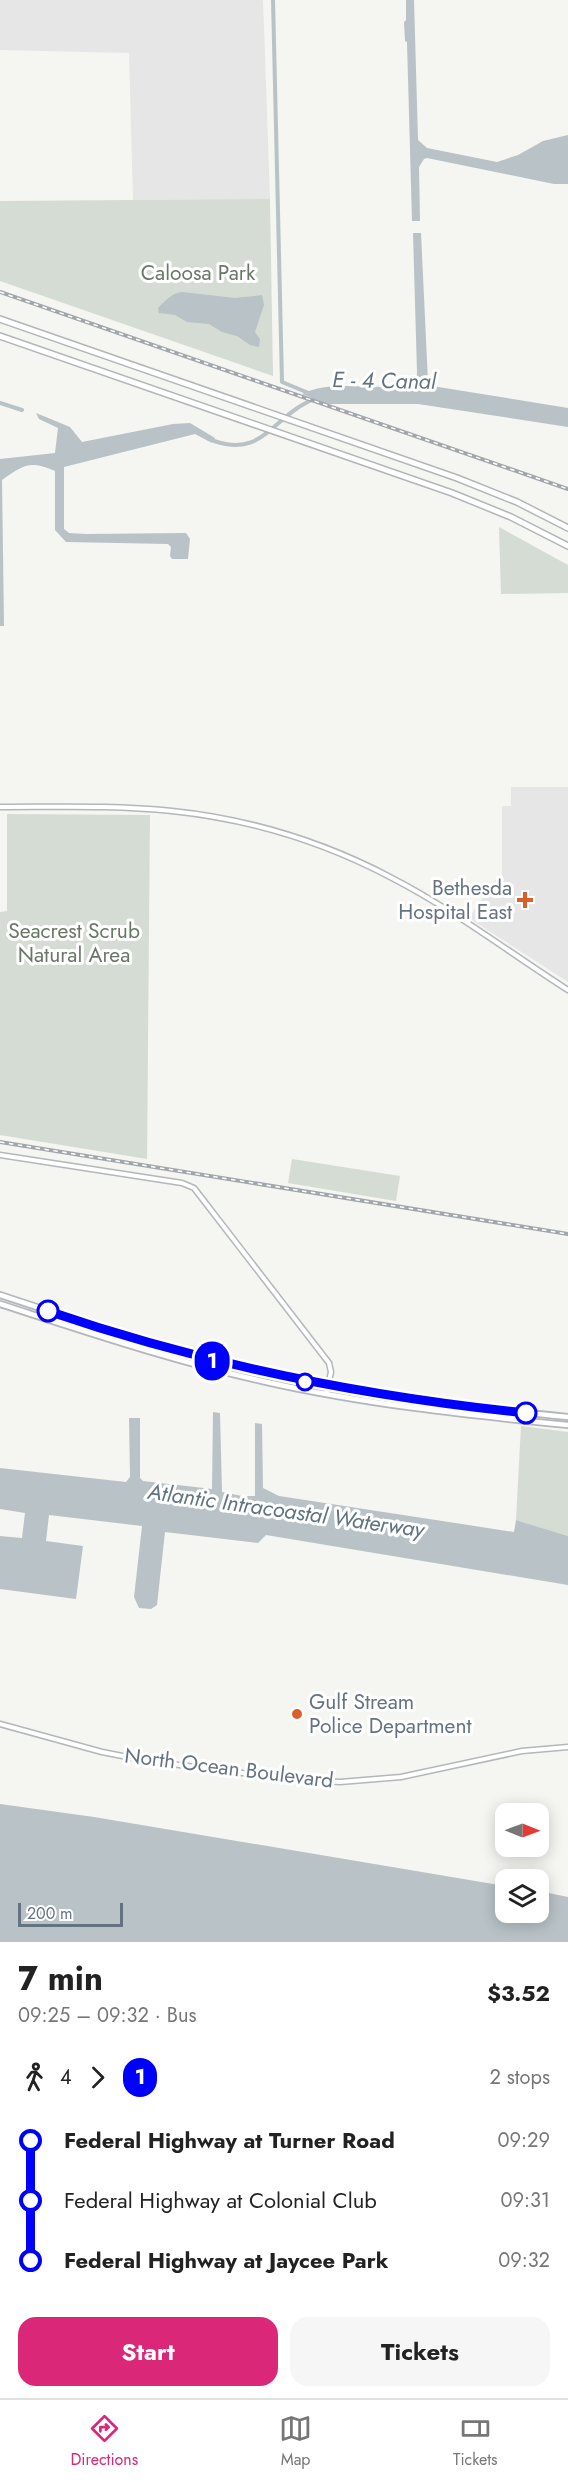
<!DOCTYPE html>
<html lang="en">
<head>
<meta charset="utf-8">
<style>
	body { margin:0; font-family:Jost,sans-serif; background:#f6f6f6; color:#222; height:100vh; display:flex; flex-direction:column; font-size:22px; white-space:nowrap }
	* { box-sizing:border-box; margin:0 }
	p { font-size:20px; color:#767676 }
	.icon { flex:none; width:33px; height:33px; fill:none; stroke:currentColor; stroke-width:2; stroke-linecap:round; stroke-linejoin:round }
	.map { position:relative; height:1942px; overflow:hidden }
	.panel { display:flex; flex-direction:column; background:#fff; flex:1 }
	.panel>* { flex:none }
	.badge { padding:0 12px; border-radius:20px; font-size:21px; line-height:39px }
	.needle { width:39px; rotate:91deg }
	.fabs { position:absolute; left:495px; top:1803px; display:grid; gap:12px }
	.fabs a { display:grid; place-items:center; width:54px; height:54px; border-radius:12px; background:#fff; box-shadow:0 3px 15px #0003; font-size:30px }
	.scale { position:absolute; left:18px; bottom:15px; width:105px; box-sizing:border-box; padding-left:6px; border:3px solid #657381; border-top:0; font-size:16px; line-height:21px; white-space:nowrap; color:#657381; -webkit-text-stroke:4px #fff; paint-order:stroke }
	.map>.badge { position:absolute; translate:-50% -50%; box-shadow:0 0 0 3px #fff }
	.legs { display:flex; align-items:center; gap:9px; height:66px; padding:0 18px; font-size:20px }
	.legs p { margin-inline-start:auto }
	.overview { display:flex; align-items:center; justify-content:space-between; height:102px; padding:0 18px }
	h1 { font-size:33px; font-weight:700; line-height:45px }
	.action { display:flex; gap:12px; margin-top:auto; padding:12px 18px }
	.action a { flex:1; height:69px; border-radius:18px; background:#db2777; color:#fff; font-size:24px; font-weight:700; line-height:69px; text-align:center }
	.action a+a { background:#f6f6f6; color:#222 }
	ul { padding:0 18px; list-style:none }
	li { display:flex; align-items:center; gap:21px; height:60px; font-size:22px }
	li i { display:grid; place-items:center; width:9px; height:100%; margin:0 8px; background:currentColor }
	li i::after { content:''; width:15px; height:15px; margin:-8px; border:4px solid; border-radius:50%; background:#fff }
	li p { margin-inline-start:auto }
	li:first-child i { background:linear-gradient(#0000 50%,currentColor 0) }
	li:last-child i { background:linear-gradient(currentColor 50%,#0000 0) }
	.tab-bar { display:flex; justify-content:space-around; align-items:center; height:84px; border-top:2px solid #e0e0e0; background:#fff; font-size:16px; color:#767676 }
	.tab-bar a { display:grid; justify-items:center; gap:3px }
	.tab-bar .active { color:#db2777 }
	.map>svg:first-child { display:block }
	.built { fill:#e5e6e5 }
	.green { fill:#d5dcd3 }
	.water { fill:#b8c2c7 }
	.lines { fill:none; stroke-linecap:round; stroke-linejoin:round }
	.canal { stroke:#b8c2c7; stroke-width:4 }
	.secondary-casing { stroke:#b3b7bb; stroke-width:7 }
	.primary-casing { stroke:#b3b7bb; stroke-width:8 }
	.highway-casing { stroke:#b3b6b9; stroke-width:8 }
	.secondary { stroke:#fff; stroke-width:4 }
	.primary { stroke:#fff; stroke-width:4.5 }
	.highway { stroke:#fff; stroke-width:5 }
	.rail-casing { stroke:#a1a6ac; stroke-width:4 }
	.rail { stroke:#fff; stroke-width:1.5; stroke-dasharray:4.5; stroke-linecap:butt }
	.line-1-casing { stroke:#fff; stroke-width:14 }
	.line-1 { stroke:#00f; stroke-width:9 }
	.poi-dot { fill:#db5f2c; stroke:#fff; stroke-width:2 }
	.stop-1-dot { fill:#fff; stroke:#00f; stroke-width:3 }
	.labels { text-anchor:middle; stroke-width:6; stroke-linejoin:round; paint-order:stroke }
	.park-label { font-size:21px; fill:#677964; stroke:#fff }
	.poi-label { font-size:21px; fill:#657381; stroke:#fff; text-anchor:end }
	.street-label { font-size:21px; fill:#657381; stroke:#fff }
	.water-label { font-size:22px; font-style:italic; fill:#61747e; stroke:#fff }
</style>
</head>
<body>
<div class="map">
<svg width="568" height="1942" viewBox="0 0 568 1942">
	<rect width="100%" height="100%" fill="#f5f5f1"/>
	<g class="built">
		<polygon points="0,0 263,0 270,199 133,200 129,53 0,50"/>
		<polygon points="511,787 568,787 568,982 469,918 494,881 502,876 502,806 511,806"/>
	</g>
	<g class="green">
		<polygon points="270,199 273,376 0,281 0,201"/>
		<polygon points="499,527 568,565 568,593 501,594"/>
		<polygon points="7,814 150,815 147,1159 0,1135 0,912 7,911"/>
		<polygon points="292,1159 400,1176 396,1201 288,1183"/>
		<polygon points="521,1426 568,1432 568,1536 516,1520"/>
	</g>
	<g class="water">
		<polygon points="406,0 414,0 418,140 427,148 497,162 518,155 543,141 568,135 568,184 554,184 427,158 424,159 419,167 420,221 412,221 407,42 405,41 404,22 406,20"/>
		<path d="M 413,233 L 421,233 L 428,382 L 432,386 L 568,408 L 568,427 L 418,404 L 327,404 L 302,394 C 326,382 356,387 383,387 C 391,387 403,388 411,385 C 416,382 417,377 417,372 Z"/>
		<path d="M 182,292 L 235,298 L 262,295 L 264,305 L 255,332 L 260,339 L 259,347 L 250,345 L 237,336 L 222,332 L 209,324 L 187,322 L 175,315 L 159,313 L 158,308 C 166,300 172,293 182,292 Z"/>
		<path d="M 36,413 L 70,427 L 82,442 L 173,424 L 190,423 L 215,438 L 212,443 L 195,434 L 64,467 L 64,529 L 69,533 L 86,534 L 186,533 L 190,539 L 188,559 L 172,559 L 170,556 L 171,547 L 168,544 L 66,542 L 55,530 L 55,471 C 29,460 24,465 2,480 L 4,626 L 0,626 L 0,459 L 55,453 L 58,428 L 39,419 Z"/>
		<polygon points="213,1412 220,1413 222,1492 242,1496 255,1496 255,1423 262,1424 263,1488 279,1496 514,1532 516,1520 568,1536 568,1585 266,1535 258,1543 165,1532 157,1605 151,1609 139,1608 134,1597 142,1526 49,1515 46,1541 83,1546 76,1599 0,1589 0,1536 22,1538 25,1513 0,1509 0,1468 126,1482 130,1477 129,1418 140,1418 140,1478 143,1481 212,1489"/>
		<polygon points="0,1804 94,1817 505,1886 506,1912 538,1912 539,1891 568,1897 568,1942 0,1942"/>
	</g>
	<g class="lines">
		<g class="canal">
			<polyline points="273,0 282,382 311,394"/>
			<polyline points="0,403 22,410"/>
			<path d="M 214,441 C 256,455 266,430 296,409 C 303,404 310,401 317,397"/>
		</g>
		<g class="secondary-casing">
			<g id="secondary">
				<path d="M 0,807 C 57,807 115,805 172,811 C 249,819 324,842 392,878 C 454,910 510,953 568,990"/>
				<polyline points="0,1155 182,1183 194,1188 329,1363 331,1372 326,1394"/>
				<polyline points="0,1724 102,1752 148,1761 290,1779 340,1782 401,1777 522,1751 568,1747"/>
			</g>
		</g>
		<g class="primary-casing">
			<g id="primary">
				<path d="M 0,1295 C 91,1325 182,1355 275,1375 C 372,1396 470,1407 568,1417"/>
				<path d="M 0,1304 C 87,1332 173,1361 262,1381 C 363,1404 465,1415 568,1425"/>
			</g>
		</g>
		<g class="highway-casing">
			<g id="highway">
				<polyline points="0,319 457,478 517,502 568,528"/>
				<polyline points="0,336 452,493 511,517 568,546"/>
			</g>
		</g>
		<use href="#secondary" class="secondary"/>
		<use href="#primary" class="primary"/>
		<use href="#highway" class="highway"/>
		<g class="rail-casing">
			<g id="rail">
				<polyline points="0,292 568,489"/>
				<polyline points="0,1142 568,1234"/>
			</g>
		</g>
		<use href="#rail" class="rail"/>
	</g>
	<g class="lines">
		<g class="line-1-casing">
			<path id="line-1" d="M 48,1311 C 205,1365 361,1396 526,1413"/>
		</g>
		<use href="#line-1" class="line-1"/>
	</g>
	<g class="poi-dot">
		<path d="M522 891h6v6h6v6h-6v6h-6v-6h-6v-6h6z"/>
		<circle cx="297" cy="1714" r="6"/>
	</g>
	<g class="stop-1-dot">
		<circle cx="48" cy="1311" r="10"/>
		<circle cx="305" cy="1382" r="8"/>
		<circle cx="526" cy="1413" r="10"/>
	</g>
	<g class="labels">
		<g class="park-label">
			<text x="198" y="280">Caloosa Park</text>
			<text x="74" y="938">Seacrest Scrub<tspan x="74" dy="24">Natural Area</tspan></text>
		</g>
		<g class="poi-label">
			<text x="512" y="895">Bethesda<tspan x="512" dy="24">Hospital East</tspan></text>
			<text x="309" y="1709" text-anchor="start">Gulf Stream<tspan x="309" dy="24">Police Department</tspan></text>
		</g>
		<g class="street-label">
			<text transform="translate(229 1768) rotate(7)" y="7">North Ocean Boulevard</text>
		</g>
		<g class="water-label">
			<text transform="translate(384 380) rotate(1)" y="8">E - 4 Canal</text>
			<text transform="translate(286 1510) rotate(8)" y="8">Atlantic Intracoastal Waterway</text>
		</g>
	</g>
</svg>
<div class="fabs">
<a><svg class="needle" viewBox="-14 -14 28 28"><path d="M0-13l5 13h-10z" fill="#e53935"/><path d="M0 13l5-13h-10z" fill="#767676"/></svg></a>
<a><svg class="icon" aria-label="layers" viewBox="0 0 24 24"><path d="M12 4l9 5-9 5-9-5zM3 14l9 5 9-5"/></svg></a>
</div>
<div class="scale">200 m</div>
<b class="badge" style="left:212px;top:1361px;background:#00f;color:#fff">1</b>
</div>
<section class="panel">
<div class="overview"><div><h1>7 min</h1><p>09:25 – 09:32 · Bus</p></div><b>$3.52</b></div>
<div class="legs"><svg class="icon" aria-label="walk" viewBox="0 0 24 24"><circle cx="13" cy="4" r="2"/><path d="M13 8l-2 6 4 7M11 14l-3 7M7 12l3-4h3l4 4"/></svg>4<svg class="icon" aria-label="forward" viewBox="0 0 24 24"><path d="M9 5l7 7-7 7"/></svg><b class="badge" style="background:#00f;color:#fff">1</b><p>2 stops</p></div>
<ul>
<li><i style="color:#00f"></i><b>Federal Highway at Turner Road</b><p>09:29</p></li>
<li><i style="color:#00f"></i><span>Federal Highway at Colonial Club</span><p>09:31</p></li>
<li><i style="color:#00f"></i><b>Federal Highway at Jaycee Park</b><p>09:32</p></li>
</ul>
<div class="action"><a>Start</a><a>Tickets</a></div>
</section>
<nav class="tab-bar">
<a class="active"><svg class="icon" aria-label="directions" viewBox="0 0 24 24"><path d="M12 3l9 9-9 9-9-9zM9 14v-3h6M13 9l2 2-2 2"/></svg>Directions</a>
<a><svg class="icon" aria-label="map" viewBox="0 0 24 24"><path d="M3 6l6-2 6 2 6-2v14l-6 2-6-2-6 2zM9 4v14M15 6v14"/></svg>Map</a>
<a><svg class="icon" aria-label="tickets" viewBox="0 0 24 24"><path d="M3 7h18v10H3zM15 7v10"/></svg>Tickets</a>
</nav>
</body>
</html>
